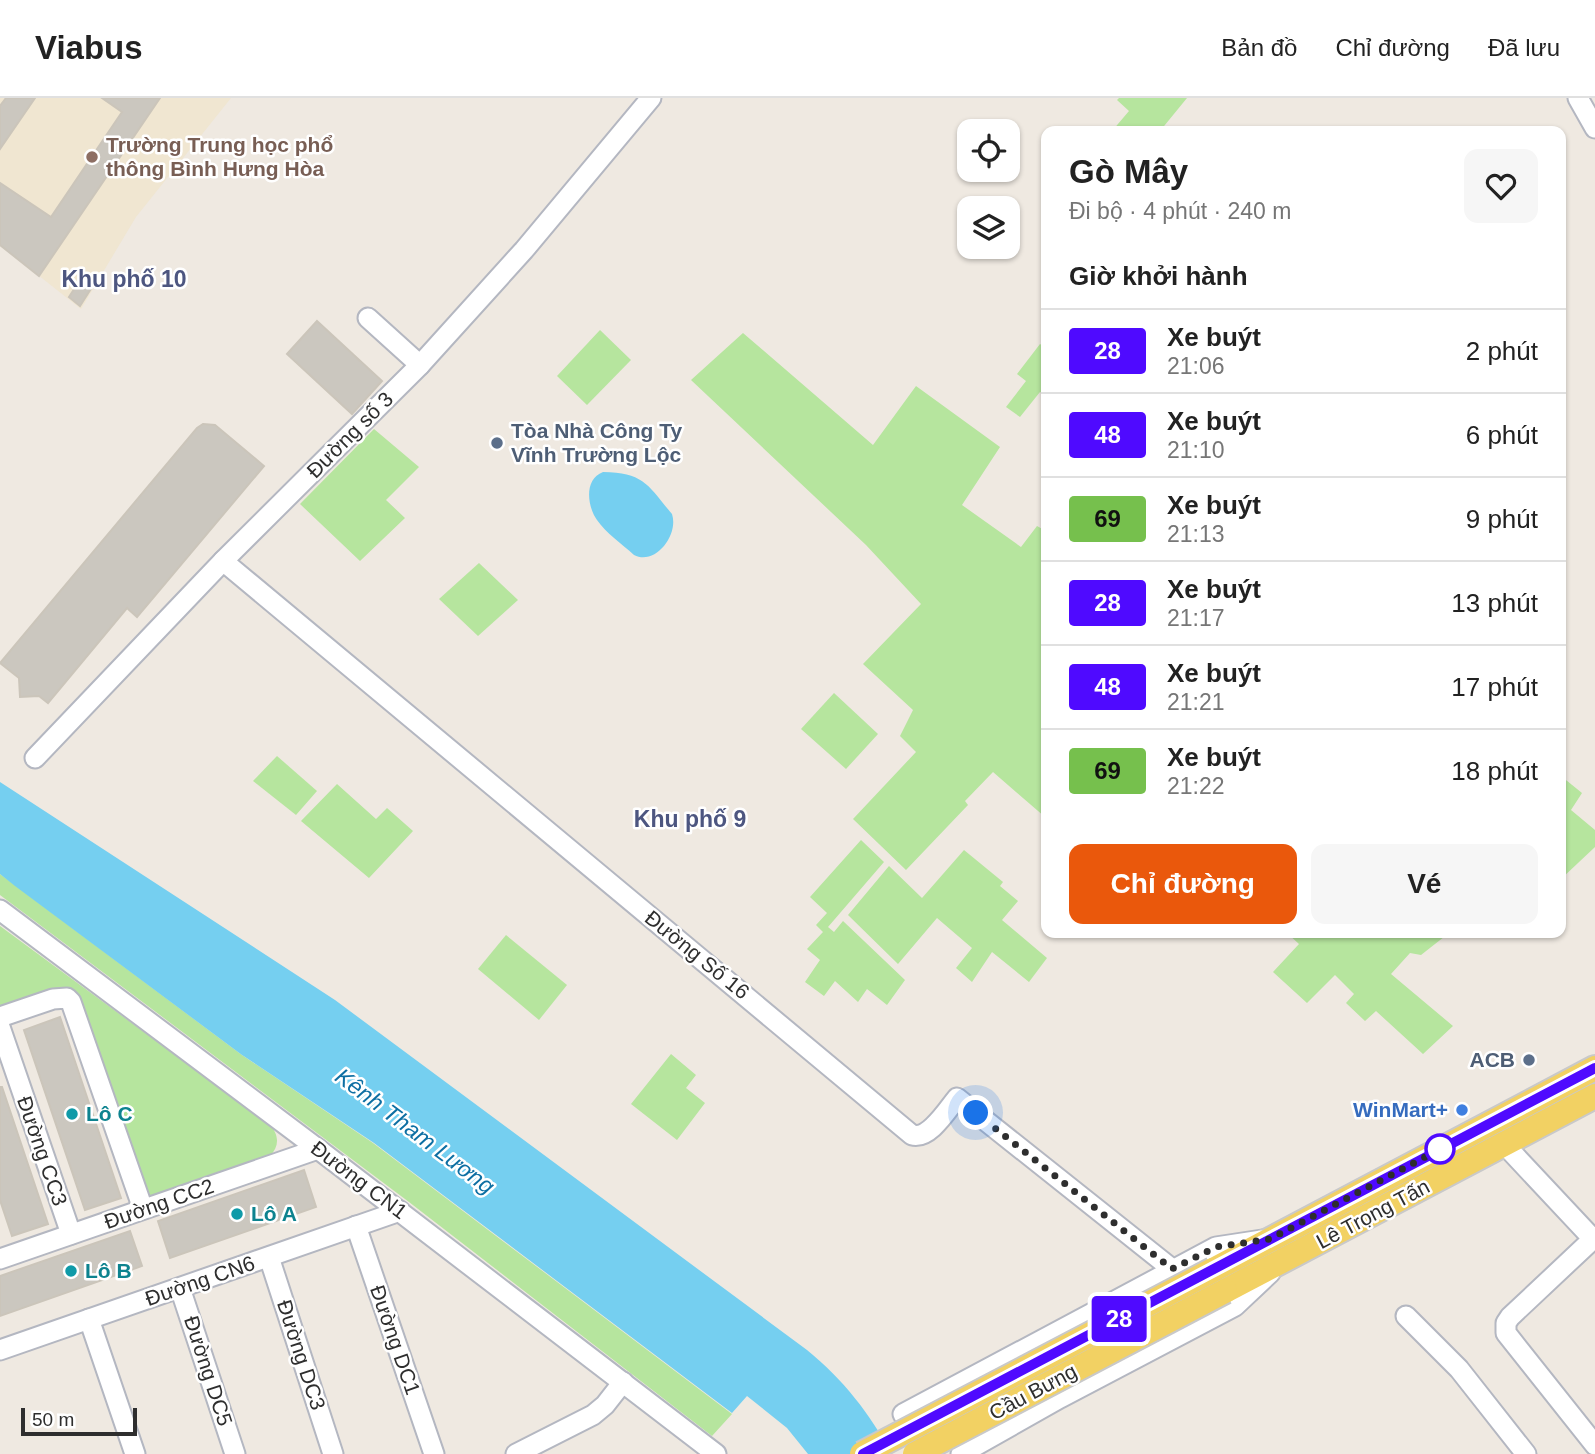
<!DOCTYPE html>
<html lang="vi">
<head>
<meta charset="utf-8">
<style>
	body { margin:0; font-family:Arial,sans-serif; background:#f6f6f6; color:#222; height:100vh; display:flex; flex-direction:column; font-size:26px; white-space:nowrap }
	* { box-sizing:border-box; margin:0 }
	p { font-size:23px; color:#767676 }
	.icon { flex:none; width:38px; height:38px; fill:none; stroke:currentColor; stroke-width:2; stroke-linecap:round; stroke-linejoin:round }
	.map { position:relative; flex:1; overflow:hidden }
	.drawer { position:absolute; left:1041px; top:28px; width:525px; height:812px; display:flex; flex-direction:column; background:#fff; border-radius:14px; box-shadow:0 2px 5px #0004 }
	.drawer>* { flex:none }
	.badge { padding:0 14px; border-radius:5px; font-size:24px; line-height:46px }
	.buttons { position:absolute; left:957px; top:21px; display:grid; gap:14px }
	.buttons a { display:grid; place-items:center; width:63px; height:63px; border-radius:14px; background:#fff; box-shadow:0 2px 5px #0004; font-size:35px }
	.scale { position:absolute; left:21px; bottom:18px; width:116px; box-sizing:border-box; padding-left:7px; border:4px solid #2e2e2e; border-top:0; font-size:19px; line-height:24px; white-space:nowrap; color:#2e2e2e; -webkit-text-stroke:5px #fff; paint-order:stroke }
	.you { position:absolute; width:35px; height:35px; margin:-18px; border:5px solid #fff; border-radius:50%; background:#1a73e8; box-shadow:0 0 0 10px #1a73e833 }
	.map>.badge { position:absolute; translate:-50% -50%; box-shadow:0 0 0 4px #fff }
	h2 { padding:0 28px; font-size:26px; line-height:63px }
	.round { display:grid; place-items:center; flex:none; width:74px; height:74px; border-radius:14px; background:#f6f6f6 }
	.head { display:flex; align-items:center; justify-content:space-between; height:119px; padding:0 28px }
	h1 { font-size:33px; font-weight:700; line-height:52px }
	.primary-button { display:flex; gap:14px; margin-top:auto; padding:14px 28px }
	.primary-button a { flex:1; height:80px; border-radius:14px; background:#ea580c; color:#fff; font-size:28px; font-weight:700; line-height:80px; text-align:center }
	.primary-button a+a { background:#f6f6f6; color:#222 }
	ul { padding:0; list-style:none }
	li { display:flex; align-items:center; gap:21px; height:84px; padding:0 28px; border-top:2px solid #e0e0e0 }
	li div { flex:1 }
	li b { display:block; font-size:26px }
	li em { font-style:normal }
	li .badge { min-width:77px; font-weight:700; text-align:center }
	header { display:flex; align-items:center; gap:42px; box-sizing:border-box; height:98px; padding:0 35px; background:#fff; border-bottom:2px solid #e0e0e0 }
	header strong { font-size:33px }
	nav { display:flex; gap:38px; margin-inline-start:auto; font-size:24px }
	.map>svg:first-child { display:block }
	.education { fill:#f0e6d1 }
	.green { fill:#b6e59e }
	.water { fill:#75cff0 }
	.building { fill:#cbc7bf; stroke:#cbc5ba; stroke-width:2 }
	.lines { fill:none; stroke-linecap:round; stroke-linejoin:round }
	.minor-casing { stroke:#b4b7c1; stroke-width:23 }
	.major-casing { stroke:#c9c9c9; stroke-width:28 }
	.minor { stroke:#fff; stroke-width:19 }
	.major { stroke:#f2d163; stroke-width:24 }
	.major-bridge-casing { stroke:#c9c9c9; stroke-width:28; stroke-linecap:butt }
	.major-bridge { stroke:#f2d163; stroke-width:24 }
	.line-casing { stroke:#fff; stroke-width:16 }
	.line { stroke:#4f0aff; stroke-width:10 }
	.walk { stroke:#2e2e2e; stroke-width:7; stroke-dasharray:0 12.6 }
	.education-dot { fill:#8d6e63; stroke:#fff; stroke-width:2.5 }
	.service-dot { fill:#5c6f8a; stroke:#fff; stroke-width:2.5 }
	.shop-dot { fill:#3f7fe0; stroke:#fff; stroke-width:2.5 }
	.culture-dot { fill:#0f9aa8; stroke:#fff; stroke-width:2.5 }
	.stop-dot { fill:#fff; stroke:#4f0aff; stroke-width:3.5 }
	.labels { text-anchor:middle; stroke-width:5; stroke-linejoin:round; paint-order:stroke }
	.education-label { font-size:21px; font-weight:bold; fill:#785e54; stroke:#fff; text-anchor:start }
	.service-label { font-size:21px; font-weight:bold; fill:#4e5e75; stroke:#fff; text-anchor:start }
	.street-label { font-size:21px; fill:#2e2e2e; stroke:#fff }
	.shop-label { font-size:21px; font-weight:bold; fill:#366cbe; stroke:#fff; text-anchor:end }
	.culture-label { font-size:21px; font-weight:bold; fill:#0d838f; stroke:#fff; text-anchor:start }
	.neighbourhood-label { font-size:23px; font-weight:bold; fill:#4d5680; stroke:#fff }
	.water-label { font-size:23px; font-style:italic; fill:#0d6fa3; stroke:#fff }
</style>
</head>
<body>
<header>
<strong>Viabus</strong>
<nav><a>Bản đồ</a><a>Chỉ đường</a><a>Đã lưu</a></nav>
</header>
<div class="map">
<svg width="1595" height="1356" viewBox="0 0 1595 1356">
	<rect width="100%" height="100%" fill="#efe9e1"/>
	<polygon class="education" points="0,0 231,0 136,119 81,211 0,147"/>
	<g class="green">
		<polygon points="1119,0 1187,0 1160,33 1112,33 1129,13 1117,2"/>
		<polygon points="600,232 631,262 587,307 557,278"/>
		<polygon points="743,235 873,347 916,288 1000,349 962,407 1021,449 1037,428 1046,433 1045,719 993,674 965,703 968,707 906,772 853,721 916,654 900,638 913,612 863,566 921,506 866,447 691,282"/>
		<polygon points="1040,246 1046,250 1046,297 1040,294 1020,319 1006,309 1026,283 1017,276"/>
		<polygon points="374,331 419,369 386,402 405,420 360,463 300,406"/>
		<polygon points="479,465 518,502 478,538 439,501"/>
		<polygon points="834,595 878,636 846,671 801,631"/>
		<polygon points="277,658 317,693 296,717 253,683"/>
		<polygon points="1561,678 1582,695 1571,712 1595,732 1595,749 1561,781"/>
		<polygon points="337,686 376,721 387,710 413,733 369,780 301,723"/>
		<polygon points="861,742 884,764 828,829 834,834 843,823 905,882 887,907 867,891 858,904 835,883 824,898 805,884 820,862 807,851 823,834 816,827 827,815 810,799"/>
		<polygon points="964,752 1003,784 1000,788 1018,803 1002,822 1047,860 1029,884 992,854 972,884 956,870 972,850 937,820 898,866 848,817 889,768 922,800"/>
		<polygon points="0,776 242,957 373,1045 732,1316 712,1338 409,1104 0,797"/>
		<path d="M 0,828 L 269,1026 C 279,1036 280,1048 270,1058 L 151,1099 L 148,1097 L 67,891 L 52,890 L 0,908 Z"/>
		<polygon points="1287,835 1449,835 1421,857 1410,855 1391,876 1453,928 1423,956 1376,913 1365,923 1346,905 1354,896 1335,877 1307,905 1273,874 1299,846"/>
		<polygon points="506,837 567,887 539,922 478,871"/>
		<polygon points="671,956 696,977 686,990 705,1005 677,1042 631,1006"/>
	</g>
	<g class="water">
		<path d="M 603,374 C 644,375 647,386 672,416 C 679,437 655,468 634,457 C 622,446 606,435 597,422 C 587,408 584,381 603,374 Z"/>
		<path d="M 0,684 L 335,902 L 807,1252 C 844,1282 869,1315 892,1356 L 808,1356 L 787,1330 L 747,1298 L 732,1315 L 374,1045 L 242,957 L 15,788 L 0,776 Z"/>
	</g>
	<g class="building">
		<polygon points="6,0 35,0 0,51 0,8"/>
		<polygon points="102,0 160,0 39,178 0,147 0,85 51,119 122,14"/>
		<polygon points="80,182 92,189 80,208 69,199"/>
		<polygon points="317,223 382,283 352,316 287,256"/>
		<polygon points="203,326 215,327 264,368 137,519 127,510 48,605 39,598 20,599 19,580 0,565 197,330"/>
		<polygon points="60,919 121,1100 85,1112 24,932"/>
		<polygon points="0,989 2,989 48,1126 12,1138 0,1102"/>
		<polygon points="304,1072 316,1109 170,1160 158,1123"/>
		<polygon points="130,1133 142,1168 0,1218 0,1178"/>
	</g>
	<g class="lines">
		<g class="minor-casing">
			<g id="minor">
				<polyline points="1578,0 1595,30"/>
				<polyline points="368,220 420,267"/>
				<path d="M 223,463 L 912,1037 C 929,1042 947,1012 957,1000 L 1172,1171"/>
				<polyline points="35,660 223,463 420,267 524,152 651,0"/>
				<polyline points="0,812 318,1051 716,1356"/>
				<polyline points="0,919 53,901 67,900 71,904 143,1111"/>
				<polyline points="0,929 71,1136"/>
				<polyline points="1504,1046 1593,1141 1510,1219 1506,1225 1506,1235 1595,1347"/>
				<polyline points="356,1128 434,1356"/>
				<polyline points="269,1159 333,1356"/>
				<polyline points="0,1161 318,1051"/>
				<polyline points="180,1190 235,1356"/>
				<polyline points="1406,1218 1459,1271 1526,1356"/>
				<polyline points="89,1221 135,1356"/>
				<polyline points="0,1252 400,1113"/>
				<polyline points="918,1343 903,1316 1216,1149 1262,1142"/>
				<polyline points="516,1356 593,1317 605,1307 623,1284"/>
				<polyline points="961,1356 1060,1300 1235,1208 1270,1175"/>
			</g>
		</g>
		<g class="major-casing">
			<g id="major">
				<polyline points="1213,1172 1595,970"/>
				<polyline points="1225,1193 1595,998"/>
			</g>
		</g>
		<use href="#minor" class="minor"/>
		<use href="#major" class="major"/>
		<g class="major-bridge-casing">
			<g id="major-bridge">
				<polyline points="862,1356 1213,1172"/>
				<polyline points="915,1356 1225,1193"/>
			</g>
		</g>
		<use href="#major-bridge" class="major-bridge"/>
	</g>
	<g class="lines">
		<g class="line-casing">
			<polyline id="line" points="863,1356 1595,970"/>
		</g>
		<use href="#line" class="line"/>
		<polyline class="walk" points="976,1015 1172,1171 1216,1149 1270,1141 1444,1049 1440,1051"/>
	</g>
	<circle class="education-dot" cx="92" cy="59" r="7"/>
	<g class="service-dot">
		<circle cx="497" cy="345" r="7"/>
		<circle cx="1529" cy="962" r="7"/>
	</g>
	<circle class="shop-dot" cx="1462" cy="1012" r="7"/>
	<g class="culture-dot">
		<circle cx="72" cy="1016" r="7"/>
		<circle cx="237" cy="1116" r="7"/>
		<circle cx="71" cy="1173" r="7"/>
	</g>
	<circle class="stop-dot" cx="1440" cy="1051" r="14"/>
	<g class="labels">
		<g class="education-label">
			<text x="106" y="54">Trường Trung học phổ<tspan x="106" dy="24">thông Bình Hưng Hòa</tspan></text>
		</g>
		<g class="service-label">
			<text x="511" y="340">Tòa Nhà Công Ty<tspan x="511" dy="24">Vĩnh Trường Lộc</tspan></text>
			<text x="1515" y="969" text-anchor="end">ACB</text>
		</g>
		<g class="street-label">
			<text transform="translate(350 337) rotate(-45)" y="7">Đường số 3</text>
			<text transform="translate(697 857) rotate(39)" y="7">Đường Số 16</text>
			<text transform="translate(42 1053) rotate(71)" y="7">Đường CC3</text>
			<text transform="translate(359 1082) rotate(37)" y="7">Đường CN1</text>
			<text transform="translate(159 1106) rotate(-19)" y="7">Đường CC2</text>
			<text transform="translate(1373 1116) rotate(-28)" y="7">Lê Trọng Tấn</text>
			<text transform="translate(200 1183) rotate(-19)" y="7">Đường CN6</text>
			<text transform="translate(395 1242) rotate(71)" y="7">Đường DC1</text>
			<text transform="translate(301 1257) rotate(72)" y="7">Đường DC3</text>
			<text transform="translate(208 1273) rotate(72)" y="7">Đường DC5</text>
			<text transform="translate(1033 1294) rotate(-28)" y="7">Cầu Bưng</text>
		</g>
		<g class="shop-label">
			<text x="1448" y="1019">WinMart+</text>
		</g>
		<g class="culture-label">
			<text x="86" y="1023">Lô C</text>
			<text x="251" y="1123">Lô A</text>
			<text x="85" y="1180">Lô B</text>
		</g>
		<g class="neighbourhood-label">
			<text x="124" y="189">Khu phố 10</text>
			<text x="690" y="729">Khu phố 9</text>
		</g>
		<g class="water-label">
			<text transform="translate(415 1033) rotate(37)" y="8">Kênh Tham Lương</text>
		</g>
	</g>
</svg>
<div class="buttons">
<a><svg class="icon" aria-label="locate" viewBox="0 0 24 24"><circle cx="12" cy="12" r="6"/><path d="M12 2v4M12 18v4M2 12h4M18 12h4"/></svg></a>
<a><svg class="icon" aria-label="layers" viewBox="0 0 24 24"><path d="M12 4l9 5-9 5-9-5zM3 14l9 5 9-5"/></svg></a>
</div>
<div class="scale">50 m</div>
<div class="you" style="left:976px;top:1015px"></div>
<b class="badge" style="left:1119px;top:1221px;background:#4f0aff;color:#fff">28</b>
<section class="drawer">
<div class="head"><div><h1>Gò Mây</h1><p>Đi bộ · 4 phút · 240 m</p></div><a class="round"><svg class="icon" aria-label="heart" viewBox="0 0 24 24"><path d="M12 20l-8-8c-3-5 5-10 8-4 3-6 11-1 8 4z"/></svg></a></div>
<h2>Giờ khởi hành</h2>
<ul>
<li><span class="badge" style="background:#4f0aff;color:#fff">28</span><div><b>Xe buýt</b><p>21:06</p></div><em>2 phút</em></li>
<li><span class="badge" style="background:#4f0aff;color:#fff">48</span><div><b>Xe buýt</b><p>21:10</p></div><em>6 phút</em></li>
<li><span class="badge" style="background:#76c04d;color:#111">69</span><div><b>Xe buýt</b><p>21:13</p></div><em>9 phút</em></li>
<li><span class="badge" style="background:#4f0aff;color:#fff">28</span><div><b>Xe buýt</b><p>21:17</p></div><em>13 phút</em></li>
<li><span class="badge" style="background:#4f0aff;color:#fff">48</span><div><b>Xe buýt</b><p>21:21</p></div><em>17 phút</em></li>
<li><span class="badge" style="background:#76c04d;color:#111">69</span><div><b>Xe buýt</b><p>21:22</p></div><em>18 phút</em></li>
</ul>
<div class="primary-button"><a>Chỉ đường</a><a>Vé</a></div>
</section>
</div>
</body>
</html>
